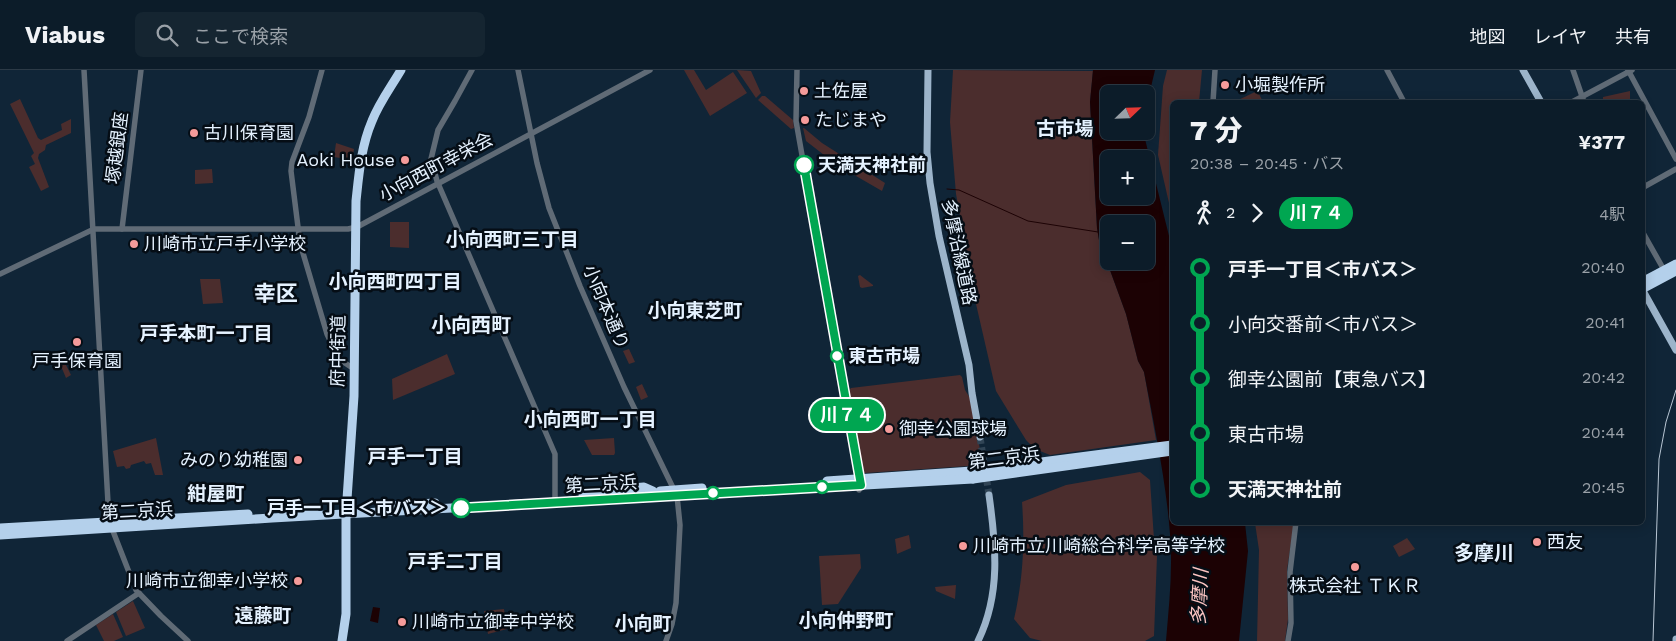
<!DOCTYPE html>
<html lang="ja">
<head>
<meta charset="utf-8">
<style>
	body { margin:0; font-family:"Work Sans","Noto Sans JP",sans-serif; background:#152531; color:#f1f3f6; height:100vh; display:flex; flex-direction:column; font-size:19px; white-space:nowrap }
	* { box-sizing:border-box; margin:0 }
	p { font-size:16px; color:#9aa1a8 }
	.icon { flex:none; width:28px; height:28px; fill:none; stroke:currentColor; stroke-width:2; stroke-linecap:round; stroke-linejoin:round }
	.map { position:relative; flex:1; overflow:hidden }
	.panel { position:absolute; left:1170px; top:30px; width:475px; height:425px; display:flex; flex-direction:column; background:#0c1c29; border-radius:8px; box-shadow:0 2px 12px #0003,0 0 0 1px #2c3a46 }
	.panel>* { flex:none }
	.badge { padding:0 10px; border-radius:16px; font-size:18px; line-height:32px }
	.needle { width:32px; rotate:67deg }
	.controls { position:absolute; left:1100px; top:15px; display:grid; gap:10px }
	.controls a { display:grid; place-items:center; width:55px; height:55px; border-radius:8px; background:#0c1c29; box-shadow:0 2px 12px #0003,0 0 0 1px #2c3a46; font-size:25px }
	.map>.badge { position:absolute; translate:-50% -50%; box-shadow:0 0 0 2px #fff }
	.legs { display:flex; align-items:center; gap:8px; height:55px; padding:0 20px; font-size:16px }
	.legs p { margin-inline-start:auto }
	.summary { display:flex; align-items:center; justify-content:space-between; height:85px; padding:0 20px }
	h1 { font-size:28px; font-weight:800; line-height:38px }
	ul { padding:0 20px; list-style:none }
	li { display:flex; align-items:center; gap:18px; height:55px; font-size:19px }
	li i { display:grid; place-items:center; width:8px; height:100%; margin:0 6px; background:currentColor }
	li i::after { content:''; width:12px; height:12px; margin:-6px; border:4px solid; border-radius:50%; background:#0c1c29 }
	li p { margin-inline-start:auto }
	li:first-child i { background:linear-gradient(#0000 50%,currentColor 0) }
	li:last-child i { background:linear-gradient(currentColor 50%,#0000 0) }
	header { display:flex; align-items:center; gap:30px; box-sizing:border-box; height:70px; padding:0 25px; background:#0c1c29; border-bottom:1px solid #2c3a46 }
	header strong { font-size:24px }
	nav { display:flex; gap:28px; margin-inline-start:auto; font-size:18px }
	.search { width:350px; height:45px; background:#152531; display:flex; align-items:center; gap:12px; box-sizing:border-box; padding:0 18px; border-radius:8px; color:#9aa1a8; font-size:19px }
	.map>svg:first-child { display:block }
	.green { fill:#4b2d2d }
	.water { fill:#1c0204; fill-rule:evenodd }
	.lines { fill:none; stroke-linecap:round; stroke-linejoin:round }
	.stream { stroke:#1c0204; stroke-width:1 }
	.major-tunnel { stroke:#304455; stroke-width:7; stroke-dasharray:7 3.5; stroke-linecap:butt }
	.minor { stroke:#606b76; stroke-width:5.5 }
	.major { stroke:#9cb4ca; stroke-width:7 }
	.highway { stroke:#b4d0eb; stroke-width:9 }
	.rail { stroke:#b8c6d4; stroke-width:1 }
	.highway-bridge { stroke:#b4d0eb; stroke-width:9 }
	.line-1-casing { stroke:#fff; stroke-width:11 }
	.line-1 { stroke:#00a651; stroke-width:8 }
	.poi-dot { fill:#f59b9a; stroke:#050d15; stroke-width:2 }
	.stop-1-dot { fill:#fff; stroke:#00a651; stroke-width:2.5 }
	.labels { text-anchor:middle; stroke-width:5; stroke-linejoin:round; paint-order:stroke }
	.poi-label { font-size:18px; fill:#e5f2ff; stroke:#050d15; text-anchor:start }
	.street-label { font-size:18px; fill:#e5f2ff; stroke:#050d15 }
	.stop-label { font-size:18px; font-weight:bold; fill:#e5f2ff; stroke:#050d15; text-anchor:start }
	.neighbourhood-label { font-size:19px; font-weight:bold; fill:#e5f2ff; stroke:#050d15 }
	.water-label { font-size:19px; font-style:italic; fill:#fcc5c3; stroke:#050d15 }
	.quarter-label { font-size:20px; font-weight:bold; fill:#e5f2ff; stroke:#050d15 }
	.district-label { font-size:22px; font-weight:bold; fill:#e5f2ff; stroke:#050d15 }
</style>
</head>
<body>
<header>
<strong>Viabus</strong>
<div class="search"><svg class="icon" aria-label="search" viewBox="0 0 24 24"><circle cx="10" cy="10" r="6"/><path d="M15 15l6 6"/></svg>ここで検索</div>
<nav><a>地図</a><a>レイヤ</a><a>共有</a></nav>
</header>
<div class="map">
<svg width="1676" height="571" viewBox="0 0 1676 571">
	<rect width="100%" height="100%" fill="#102537"/>
	<g class="green">
		<polygon points="684,0 694,0 706,20 733,2 747,23 710,46"/>
		<polygon points="737,0 751,1 761,23 756,28"/>
		<polygon points="953,0 1093,1 1090,32 1097,158 1099,170 1126,244 1138,291 1144,302 1156,370 1050,385 1035,379 1026,370 996,321 976,234 956,124 950,52"/>
		<polygon points="1167,0 1202,0 1199,32 1172,32 1172,146 1158,85 1163,16"/>
		<polygon points="1630,21 1630,32 1611,32 1611,29 1603,29 1603,27"/>
		<polygon points="1255,22 1259,24 1263,32 1234,32"/>
		<polygon points="762,26 765,26 793,50 794,58 791,59 758,30"/>
		<polygon points="20,29 38,68 41,70 62,60 61,54 71,49 71,63 46,75 45,80 39,84 38,88 49,117 41,121 29,97 35,94 31,86 34,83 10,34"/>
		<polygon points="803,58 804,58 822,73 885,113 882,121 837,95 806,71"/>
		<polygon points="336,73 354,79 352,90 334,87"/>
		<polygon points="212,99 213,113 195,114 195,100"/>
		<polygon points="390,152 409,152 409,178 390,177"/>
		<polygon points="860,205 873,215 873,216 862,218 860,217 858,206"/>
		<polygon points="200,209 220,209 223,233 203,234"/>
		<polygon points="629,279 635,292 629,294 623,281"/>
		<polygon points="447,284 455,304 393,330 392,309"/>
		<polygon points="62,287 71,305 66,308 58,289"/>
		<polygon points="960,305 962,307 965,320 970,328 983,395 865,403 861,401 847,323 851,318"/>
		<polygon points="642,314 648,327 641,330 636,317"/>
		<polygon points="156,368 163,405 155,405 151,393 146,394 144,391 131,395 130,398 126,399 124,396 117,397 113,381"/>
		<polygon points="614,368 615,383 614,385 592,385 584,370"/>
		<path d="M 1140,402 L 1150,410 L 1155,484 L 1157,486 L 1154,566 L 1145,571 L 1042,571 L 1030,568 L 1014,549 C 1023,510 1025,472 1022,432 L 1066,415 Z"/>
		<polygon points="1255,453 1294,453 1287,500 1288,549 1285,571 1257,571 1259,480"/>
		<polygon points="909,465 911,478 897,484 895,469"/>
		<polygon points="1407,468 1415,479 1399,487 1393,476"/>
		<polygon points="860,484 861,498 838,534 822,535 819,486"/>
		<polygon points="956,515 955,529 936,521 935,517"/>
		<polygon points="133,531 145,558 126,566 116,542"/>
		<polygon points="504,539 507,559 488,564 484,541"/>
		<polygon points="113,544 123,567 114,571 104,571 96,555"/>
	</g>
	<g class="water">
		<path d="M 1093,0 L 1155,0 L 1146,38 L 1146,24 L 1109,24 L 1109,61 L 1143,61 L 1172,178 L 1172,452 L 1245,453 L 1248,481 L 1239,571 L 1166,571 C 1169,535 1173,500 1170,464 C 1166,410 1154,355 1144,302 L 1138,291 L 1126,244 L 1099,170 L 1097,158 L 1090,32 ZM 1109,89 L 1146,89 L 1146,126 L 1109,126 ZM 1109,154 L 1146,154 L 1146,191 L 1109,191 Z"/>
		<polygon points="373,537 380,538 378,553 370,551"/>
	</g>
	<g class="lines">
		<polyline class="stream" points="947,119 959,120 1028,151 1098,162"/>
		<polyline class="major-tunnel" points="980,367 989,425"/>
		<g class="minor">
			<polyline points="84,0 109,451 136,520 161,546 188,571"/>
			<polyline points="322,0 309,47 292,92 291,101 300,173 327,264 339,289 354,299"/>
			<polyline points="472,0 455,31 438,60 431,89 437,111 555,384 555,432"/>
			<polyline points="518,0 537,93 549,138 580,216 624,317 677,426 680,455 676,533 672,554 666,571"/>
			<polyline points="797,0 796,51 849,352 860,408 859,420"/>
			<polyline points="1387,0 1404,32"/>
			<polyline points="1573,0 1584,32"/>
			<polyline points="1628,0 1676,89"/>
			<polyline points="1213,32 1215,0"/>
			<polyline points="1572,32 1632,0"/>
			<polyline points="1642,118 1676,99"/>
			<polyline points="122,159 141,0"/>
			<polyline points="1642,161 1664,200"/>
			<polyline points="0,204 94,159 348,159 357,157 650,0"/>
			<polyline points="67,571 139,523"/>
			<polyline points="1288,571 1291,553 1290,502 1296,452"/>
		</g>
		<g class="major">
			<polyline points="928,0 927,82 930,113 939,166 969,295 972,323 980,367"/>
			<polyline points="1523,0 1541,32"/>
			<polyline points="1642,219 1676,280"/>
			<path d="M 978,571 C 1001,524 996,475 989,425"/>
			<polyline points="1676,571 1676,569"/>
		</g>
		<g class="highway">
			<polyline points="1642,212 1676,194"/>
			<polyline points="1642,219 1676,201"/>
			<polyline points="827,411 972,401"/>
			<polyline points="632,418 644,417 653,421"/>
			<polyline points="660,421 702,418"/>
			<polyline points="583,425 640,422"/>
			<polyline points="388,436 435,433"/>
			<path d="M 285,443 C 294,439 305,436 314,440"/>
			<polyline points="0,458 248,444"/>
			<polyline points="0,465 272,448 973,409"/>
			<path d="M 342,571 L 346,544 L 346,444 L 354,326 L 356,131 C 359,103 361,77 372,51 C 379,33 391,17 401,0"/>
		</g>
		<polyline class="rail" points="1653,571 1659,389 1666,352 1676,320"/>
		<g class="highway-bridge">
			<polyline points="972,401 1172,375"/>
			<polyline points="973,409 1172,381"/>
		</g>
	</g>
	<g class="lines">
		<g class="line-1-casing">
			<polyline id="line-1" points="461,438 861,415 804,95"/>
		</g>
		<use href="#line-1" class="line-1"/>
	</g>
	<g class="poi-dot">
		<circle cx="1225" cy="15" r="5"/>
		<circle cx="804" cy="21" r="5"/>
		<circle cx="805" cy="50" r="5"/>
		<circle cx="194" cy="63" r="5"/>
		<circle cx="405" cy="90" r="5"/>
		<circle cx="134" cy="174" r="5"/>
		<circle cx="77" cy="272" r="5"/>
		<circle cx="889" cy="359" r="5"/>
		<circle cx="298" cy="390" r="5"/>
		<circle cx="1537" cy="472" r="5"/>
		<circle cx="963" cy="476" r="5"/>
		<circle cx="1355" cy="497" r="5"/>
		<circle cx="298" cy="511" r="5"/>
		<circle cx="402" cy="552" r="5"/>
	</g>
	<g class="stop-1-dot">
		<circle cx="804" cy="95" r="9"/>
		<circle cx="837" cy="286" r="6"/>
		<circle cx="822" cy="417" r="6"/>
		<circle cx="713" cy="423" r="6"/>
		<circle cx="461" cy="438" r="9"/>
	</g>
	<g class="labels">
		<g class="poi-label">
			<text x="1235" y="21">小堀製作所</text>
			<text x="814" y="27">土佐屋</text>
			<text x="815" y="56">たじまや</text>
			<text x="204" y="69">古川保育園</text>
			<text x="395" y="96" text-anchor="end">Aoki House</text>
			<text x="144" y="180">川崎市立戸手小学校</text>
			<text x="77" y="297" text-anchor="middle">戸手保育園</text>
			<text x="899" y="365">御幸公園球場</text>
			<text x="288" y="396" text-anchor="end">みのり幼稚園</text>
			<text x="1547" y="478">西友</text>
			<text x="973" y="482">川崎市立川崎総合科学高等学校</text>
			<text x="288" y="517" text-anchor="end">川崎市立御幸小学校</text>
			<text x="1355" y="522" text-anchor="middle">株式会社 ＴＫＲ</text>
			<text x="412" y="558">川崎市立御幸中学校</text>
		</g>
		<g class="street-label">
			<text transform="translate(117 78) rotate(-83)" y="6">塚越銀座</text>
			<text transform="translate(436 97) rotate(-28)" y="6">小向西町幸栄会</text>
			<text transform="translate(959 182) rotate(78)" y="6">多摩沿線道路</text>
			<text transform="translate(606 237) rotate(67)" y="6">小向本通り</text>
			<text transform="translate(338 281) rotate(-89)" y="6">府中街道</text>
			<text transform="translate(1004 388) rotate(-7)" y="6">第二京浜</text>
			<text transform="translate(601 414) rotate(-3)" y="6">第二京浜</text>
			<text transform="translate(137 441) rotate(-3)" y="6">第二京浜</text>
		</g>
		<g class="stop-label">
			<text x="818" y="101">天満天神社前</text>
			<text x="848" y="292">東古市場</text>
			<text x="447" y="444" text-anchor="end">戸手一丁目＜市バス＞</text>
		</g>
		<g class="neighbourhood-label">
			<text x="1065" y="65">古市場</text>
			<text x="512" y="176">小向西町三丁目</text>
			<text x="395" y="218">小向西町四丁目</text>
			<text x="695" y="247">小向東芝町</text>
			<text x="206" y="270">戸手本町一丁目</text>
			<text x="590" y="356">小向西町一丁目</text>
			<text x="415" y="393">戸手一丁目</text>
			<text x="216" y="430">紺屋町</text>
			<text x="455" y="498">戸手二丁目</text>
			<text x="263" y="552">遠藤町</text>
			<text x="846" y="557">小向仲野町</text>
			<text x="643" y="560">小向町</text>
		</g>
		<g class="water-label">
			<text transform="translate(1199 527) rotate(-87)" y="7">多摩川</text>
		</g>
		<g class="quarter-label">
			<text x="471" y="262">小向西町</text>
			<text x="1484" y="490">多摩川</text>
		</g>
		<g class="district-label">
			<text x="276" y="231">幸区</text>
		</g>
	</g>
</svg>
<div class="controls">
<a><svg class="needle" viewBox="-14 -14 28 28"><path d="M0-13l5 13h-10z" fill="#e53935"/><path d="M0 13l5-13h-10z" fill="#9aa1a8"/></svg></a>
<a>+</a>
<a>−</a>
</div>
<b class="badge" style="left:847px;top:345px;background:#00a651;color:#fff">川７４</b>
<section class="panel">
<div class="summary"><div><h1>7 分</h1><p>20:38 – 20:45 · バス</p></div><b>¥377</b></div>
<div class="legs"><svg class="icon" aria-label="walk" viewBox="0 0 24 24"><circle cx="13" cy="4" r="2"/><path d="M13 8l-2 6 4 7M11 14l-3 7M7 12l3-4h3l4 4"/></svg>2<svg class="icon" aria-label="forward" viewBox="0 0 24 24"><path d="M9 5l7 7-7 7"/></svg><b class="badge" style="background:#00a651;color:#fff">川７４</b><p>4駅</p></div>
<ul>
<li><i style="color:#00a651"></i><b>戸手一丁目＜市バス＞</b><p>20:40</p></li>
<li><i style="color:#00a651"></i><span>小向交番前＜市バス＞</span><p>20:41</p></li>
<li><i style="color:#00a651"></i><span>御幸公園前【東急バス】</span><p>20:42</p></li>
<li><i style="color:#00a651"></i><span>東古市場</span><p>20:44</p></li>
<li><i style="color:#00a651"></i><b>天満天神社前</b><p>20:45</p></li>
</ul>
</section>
</div>
</body>
</html>
